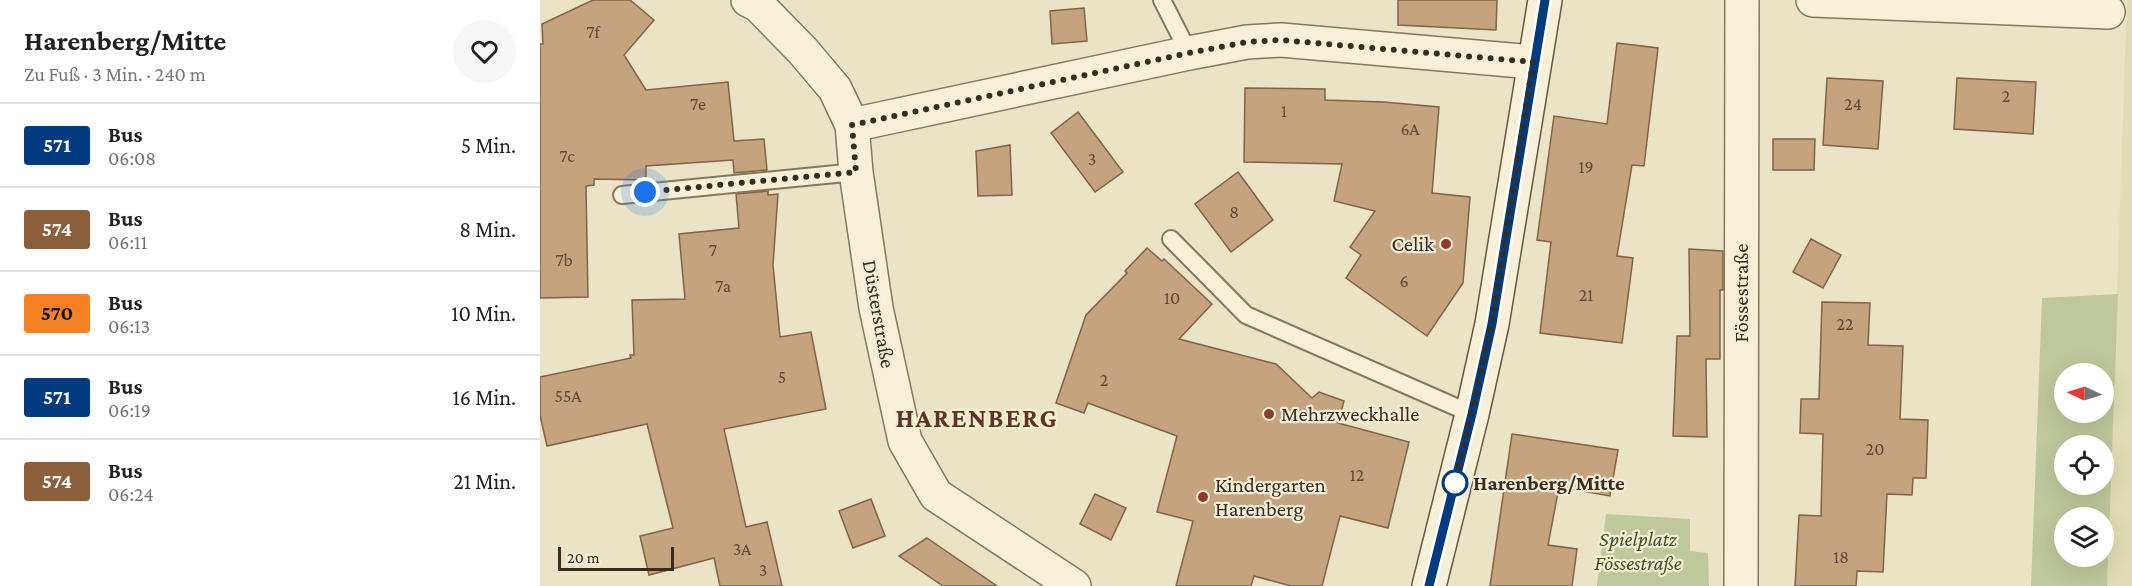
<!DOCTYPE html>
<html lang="de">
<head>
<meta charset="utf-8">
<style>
	body { margin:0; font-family:"Crimson Pro",serif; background:#f6f6f6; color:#202124; height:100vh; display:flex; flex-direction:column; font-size:22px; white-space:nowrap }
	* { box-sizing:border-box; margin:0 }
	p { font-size:20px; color:#757577 }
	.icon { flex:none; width:33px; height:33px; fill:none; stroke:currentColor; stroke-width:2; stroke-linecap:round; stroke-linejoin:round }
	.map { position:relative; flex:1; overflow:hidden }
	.drawer { display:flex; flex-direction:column; background:#fff; width:540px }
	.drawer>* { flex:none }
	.badge { padding:0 12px; border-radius:4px; font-size:21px; line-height:39px }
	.needle { width:39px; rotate:274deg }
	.buttons { position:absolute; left:1514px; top:363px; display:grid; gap:12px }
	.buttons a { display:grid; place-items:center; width:60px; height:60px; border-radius:50%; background:#fff; box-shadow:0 6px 24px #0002; font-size:30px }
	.scale { position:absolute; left:18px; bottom:15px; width:116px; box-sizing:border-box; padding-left:6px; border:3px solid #362d20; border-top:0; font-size:16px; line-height:21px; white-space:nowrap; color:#362d20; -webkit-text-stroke:4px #f3edd5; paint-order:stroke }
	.you { position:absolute; width:30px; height:30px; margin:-15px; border:4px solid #fff; border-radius:50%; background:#1a73e8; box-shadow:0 0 0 9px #1a73e833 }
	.map>.badge { position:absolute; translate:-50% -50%; box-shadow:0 0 0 3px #fff }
	.round { display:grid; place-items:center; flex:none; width:63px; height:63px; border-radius:32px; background:#f6f6f6 }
	.headline { display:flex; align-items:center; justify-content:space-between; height:102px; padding:0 24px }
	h1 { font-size:28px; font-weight:700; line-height:45px }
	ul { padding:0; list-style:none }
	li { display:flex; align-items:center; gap:18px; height:84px; padding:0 24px; border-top:2px solid #e0e0e0 }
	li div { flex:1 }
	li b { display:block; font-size:22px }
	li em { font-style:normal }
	li .badge { min-width:66px; font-weight:700; text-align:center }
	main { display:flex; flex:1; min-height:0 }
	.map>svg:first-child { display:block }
	.farmland { fill:#e0ddb4 }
	.green { fill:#bfc89b; fill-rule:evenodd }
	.building { fill:#c6a37f; stroke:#826245; stroke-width:1.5 }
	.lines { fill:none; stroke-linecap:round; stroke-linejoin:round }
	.service-casing { stroke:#85765d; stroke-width:20 }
	.minor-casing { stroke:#85765d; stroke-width:36 }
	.secondary-casing { stroke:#675740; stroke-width:36 }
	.service { stroke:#f6f0d9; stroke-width:16 }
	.minor { stroke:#f6f0d9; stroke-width:33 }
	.secondary { stroke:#f6f0d9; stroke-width:33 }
	.line-casing { stroke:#fff; stroke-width:14 }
	.line { stroke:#003b80; stroke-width:9 }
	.walk { stroke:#362d20; stroke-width:6; stroke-dasharray:0 10.8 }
	.poi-dot { fill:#8f3931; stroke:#f3edd5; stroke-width:2 }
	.stop-dot { fill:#fff; stroke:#003b80; stroke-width:3 }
	.labels { text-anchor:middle; stroke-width:4.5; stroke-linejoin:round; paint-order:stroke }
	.number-label { font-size:18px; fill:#5a4a38 }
	.poi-label { font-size:21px; fill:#362d20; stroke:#f3edd5; text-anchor:start }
	.street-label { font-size:21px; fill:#362d20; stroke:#f3edd5 }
	.stop-label { font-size:21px; font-weight:bold; fill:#362d20; stroke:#f3edd5; text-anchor:start }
	.park-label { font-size:21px; font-style:italic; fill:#435128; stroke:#f3edd5 }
	.district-label { font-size:27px; font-weight:bold; letter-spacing:1.5px; fill:#603422; stroke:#f3edd5 }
</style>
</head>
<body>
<main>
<section class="drawer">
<div class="headline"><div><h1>Harenberg/Mitte</h1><p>Zu Fuß · 3 Min. · 240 m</p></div><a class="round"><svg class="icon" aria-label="heart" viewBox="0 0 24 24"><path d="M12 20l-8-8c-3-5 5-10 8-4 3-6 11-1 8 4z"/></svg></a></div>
<ul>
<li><span class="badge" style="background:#003b80;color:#fff">571</span><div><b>Bus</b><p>06:08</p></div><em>5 Min.</em></li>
<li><span class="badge" style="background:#8b5e3c;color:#fff">574</span><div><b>Bus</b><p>06:11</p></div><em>8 Min.</em></li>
<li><span class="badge" style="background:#f58220;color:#111">570</span><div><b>Bus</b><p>06:13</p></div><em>10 Min.</em></li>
<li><span class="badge" style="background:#003b80;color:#fff">571</span><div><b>Bus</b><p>06:19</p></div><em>16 Min.</em></li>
<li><span class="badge" style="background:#8b5e3c;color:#fff">574</span><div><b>Bus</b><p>06:24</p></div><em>21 Min.</em></li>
</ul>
</section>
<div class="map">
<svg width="1592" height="586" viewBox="0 0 1592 586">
	<rect width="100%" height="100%" fill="#ebe3c6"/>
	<polygon class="farmland" points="1587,0 1592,0 1592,586 1567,586"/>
	<g class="green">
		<path d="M 1578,294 L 1567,586 L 1491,586 L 1502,298 ZM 1524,374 L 1563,374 L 1563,412 L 1524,412 ZM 1524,446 L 1563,446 L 1563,484 L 1524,484 ZM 1524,518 L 1563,518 L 1563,556 L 1524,556 Z"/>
		<polygon points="1066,514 1150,519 1150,551 1168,553 1169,586 1057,586"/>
	</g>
	<g class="building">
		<polygon points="53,0 90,0 114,20 84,55 106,90 188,82 194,141 224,139 227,170 194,173 193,160 106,166 106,180 54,179 54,185 46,186 48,297 0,298 0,44 3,44 2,24"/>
		<polygon points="858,0 957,0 956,30 858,25"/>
		<polygon points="544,8 547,41 512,44 510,11"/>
		<polygon points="1077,43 1118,48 1104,166 1092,165 1077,256 1093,258 1082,343 1000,333 1011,242 997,240 1014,116 1067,124"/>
		<polygon points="1287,78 1343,81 1338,149 1283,145"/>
		<polygon points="1417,78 1496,82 1493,134 1414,129"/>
		<polygon points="705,88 785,89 785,100 844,102 899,107 892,193 930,197 923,283 887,336 806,278 821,255 810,247 835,211 794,201 802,164 704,162"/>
		<polygon points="538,112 583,172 555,192 511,133"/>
		<polygon points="1233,139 1275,139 1274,170 1233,170"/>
		<polygon points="470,145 472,195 438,196 436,151"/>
		<polygon points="698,172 733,220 691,252 655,204"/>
		<polygon points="228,191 228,195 238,194 233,265 240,337 271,332 286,409 184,429 206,527 227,522 242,586 180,586 174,558 109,575 100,536 133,528 107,424 7,446 0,415 0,377 91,358 90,355 94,355 92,300 145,299 139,234 199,228 196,194"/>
		<polygon points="1271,239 1301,255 1283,288 1253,272"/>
		<polygon points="607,248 622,261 624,259 672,304 639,339 736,364 772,398 779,392 804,401 798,423 869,442 848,528 800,516 782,586 751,586 714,576 711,586 636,586 653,521 617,512 637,436 548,403 544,413 516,403 546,315 587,273 585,271"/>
		<polygon points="1149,249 1183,251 1183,290 1180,290 1180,359 1166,359 1167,437 1133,436 1137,336 1150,336"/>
		<polygon points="1282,302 1330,303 1328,345 1363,346 1360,419 1388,420 1386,478 1373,478 1372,495 1347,494 1343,572 1317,571 1316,586 1255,586 1259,515 1281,516 1283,434 1260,433 1261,399 1279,399"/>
		<polygon points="972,434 1078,450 1070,496 1019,487 1008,545 1037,549 1032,586 950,586"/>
		<polygon points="555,494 586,508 571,540 540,524"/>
		<polygon points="331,499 345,536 313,548 299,511"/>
		<polygon points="387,538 457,586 403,586 359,556"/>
	</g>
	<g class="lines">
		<g class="service-casing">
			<g id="service">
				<polyline points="622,0 649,53"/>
				<polyline points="82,195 316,172"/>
				<polyline points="631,239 706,315 932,414"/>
			</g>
		</g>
		<g class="minor-casing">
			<g id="minor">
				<polyline points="208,0 218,5 263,51 295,89 312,125 316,172 336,308 365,441 396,495 534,586"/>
				<polyline points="1273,0 1568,12"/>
				<polyline points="312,125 649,53 707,42 741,40 993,62"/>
				<polyline points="1201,586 1202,0"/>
			</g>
		</g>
		<g class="secondary-casing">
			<polyline id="secondary" points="889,586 932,414 952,324 1005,0"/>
		</g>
		<use href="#service" class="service"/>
		<use href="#minor" class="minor"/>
		<use href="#secondary" class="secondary"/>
	</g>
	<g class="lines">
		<g class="line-casing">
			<polyline id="line" points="889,586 932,414 952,324 1005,0"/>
		</g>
		<use href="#line" class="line"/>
		<polyline class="walk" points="105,192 316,172 312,125 649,53 707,42 741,40 993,62 952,324 915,483"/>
	</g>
	<g class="poi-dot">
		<circle cx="906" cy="244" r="6"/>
		<circle cx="729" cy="414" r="6"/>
		<circle cx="663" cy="497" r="6"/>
	</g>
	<circle class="stop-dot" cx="915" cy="483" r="12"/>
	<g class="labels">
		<g class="number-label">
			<text x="53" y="38">7f</text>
			<text x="1466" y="102">2</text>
			<text x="158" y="110">7e</text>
			<text x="1313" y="110">24</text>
			<text x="744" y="117">1</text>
			<text x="870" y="135">6A</text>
			<text x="27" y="162">7c</text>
			<text x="552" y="165">3</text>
			<text x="1046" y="173">19</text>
			<text x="694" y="218">8</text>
			<text x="173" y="256">7</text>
			<text x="24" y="266">7b</text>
			<text x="864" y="287">6</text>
			<text x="183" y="292">7a</text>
			<text x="1046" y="301">21</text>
			<text x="632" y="304">10</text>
			<text x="1305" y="330">22</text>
			<text x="242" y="383">5</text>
			<text x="564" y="386">2</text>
			<text x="28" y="402">55A</text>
			<text x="1335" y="455">20</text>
			<text x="817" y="481">12</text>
			<text x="202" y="555">3A</text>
			<text x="1301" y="563">18</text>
			<text x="223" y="576">3</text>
		</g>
		<g class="poi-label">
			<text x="894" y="251" text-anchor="end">Celik</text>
			<text x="741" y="421">Mehrzweckhalle</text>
			<text x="675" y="492">Kindergarten<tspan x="675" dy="24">Harenberg</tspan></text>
		</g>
		<g class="street-label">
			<text transform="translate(1201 293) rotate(-90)" y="7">Fössestraße</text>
			<text transform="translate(339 314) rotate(80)" y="7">Düsterstraße</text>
		</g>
		<g class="stop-label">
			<text x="933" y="490">Harenberg/Mitte</text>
		</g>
		<g class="park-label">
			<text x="1098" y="546">Spielplatz<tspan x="1098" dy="24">Fössestraße</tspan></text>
		</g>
		<g class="district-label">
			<text x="437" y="427">HARENBERG</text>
		</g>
	</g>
</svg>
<div class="buttons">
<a><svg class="needle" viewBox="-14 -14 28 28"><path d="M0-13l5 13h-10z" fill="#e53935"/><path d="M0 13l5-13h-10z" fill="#757577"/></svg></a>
<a><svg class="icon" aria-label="locate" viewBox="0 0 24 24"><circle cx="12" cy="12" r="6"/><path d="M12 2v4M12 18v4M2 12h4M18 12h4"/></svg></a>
<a><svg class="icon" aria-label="layers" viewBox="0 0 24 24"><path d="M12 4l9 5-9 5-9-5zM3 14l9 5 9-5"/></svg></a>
</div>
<div class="scale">20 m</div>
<div class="you" style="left:105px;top:192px"></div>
</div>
</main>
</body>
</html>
